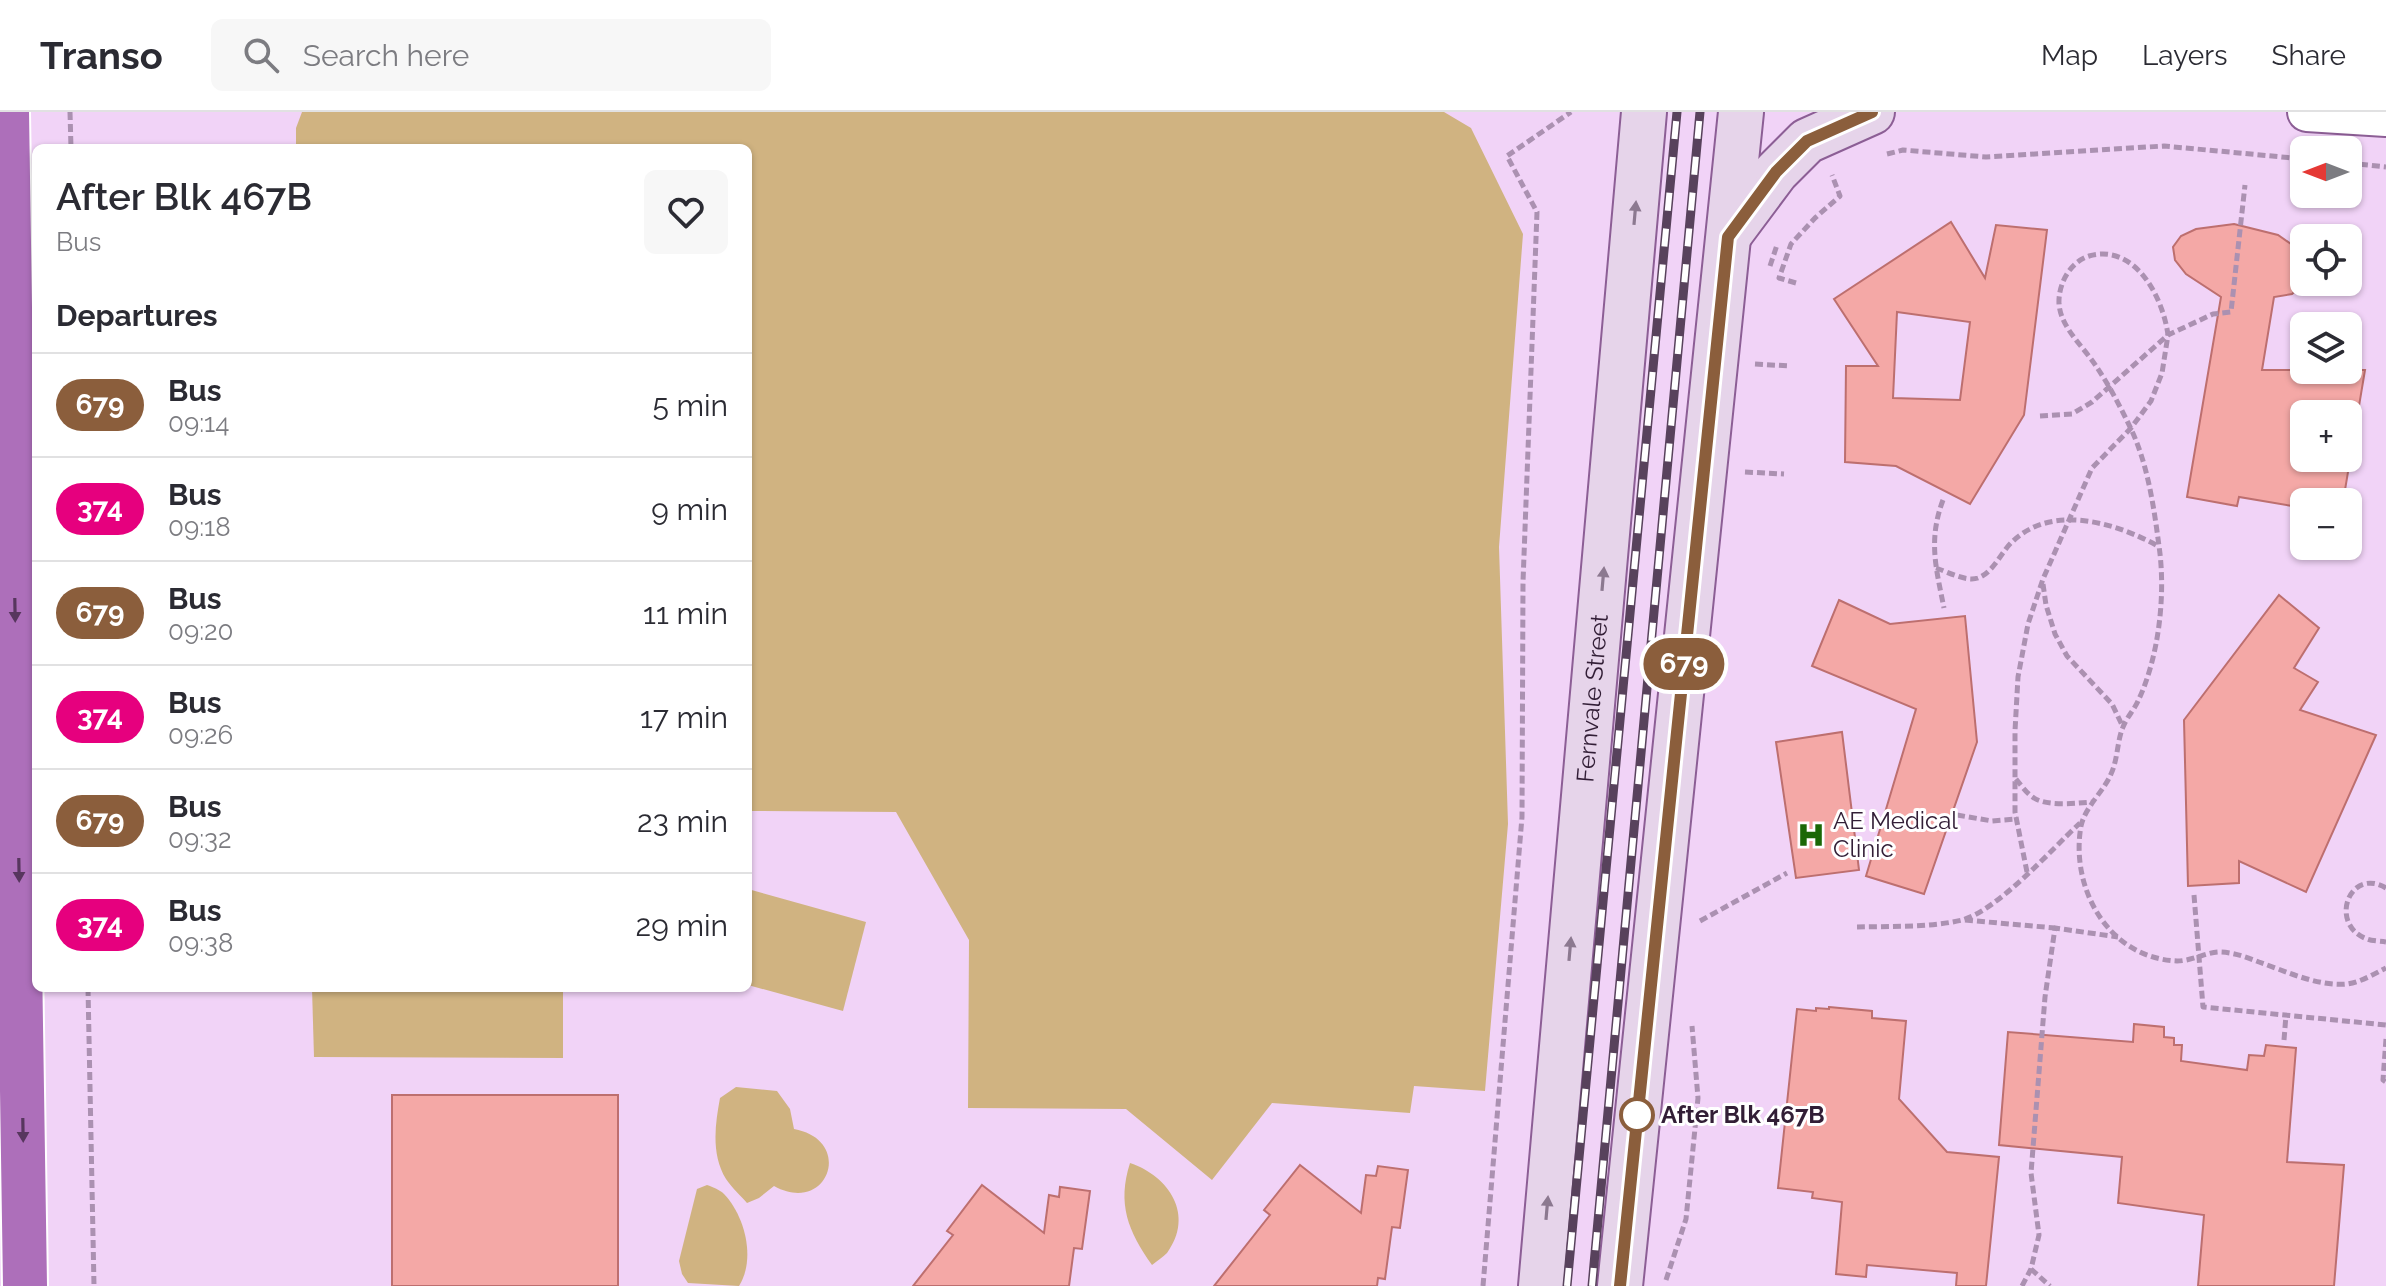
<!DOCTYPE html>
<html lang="en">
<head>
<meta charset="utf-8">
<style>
	body { margin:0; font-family:Raleway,sans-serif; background:#f7f7f7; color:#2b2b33; height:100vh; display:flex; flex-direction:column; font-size:30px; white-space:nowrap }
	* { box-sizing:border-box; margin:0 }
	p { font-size:26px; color:#7c7c81 }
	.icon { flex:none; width:44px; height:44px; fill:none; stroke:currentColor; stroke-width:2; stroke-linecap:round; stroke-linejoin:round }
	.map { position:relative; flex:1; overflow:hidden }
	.drawer { position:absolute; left:32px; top:32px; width:720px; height:848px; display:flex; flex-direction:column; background:#fff; border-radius:12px; box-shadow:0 2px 6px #0004 }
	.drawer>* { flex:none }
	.badge { padding:0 16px; border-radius:26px; font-size:28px; line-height:52px }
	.needle { width:52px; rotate:270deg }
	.buttons { position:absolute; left:2290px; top:24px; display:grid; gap:16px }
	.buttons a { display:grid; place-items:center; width:72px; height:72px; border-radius:12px; background:#fff; box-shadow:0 2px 6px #0004; font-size:40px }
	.map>.badge { position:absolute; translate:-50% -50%; box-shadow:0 0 0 4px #fff }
	h2 { padding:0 24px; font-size:30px; line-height:72px }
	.round { display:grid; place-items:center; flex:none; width:84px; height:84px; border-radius:12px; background:#f7f7f7 }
	.head { display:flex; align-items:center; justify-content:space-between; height:136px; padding:0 24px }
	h1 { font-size:38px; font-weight:600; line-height:60px }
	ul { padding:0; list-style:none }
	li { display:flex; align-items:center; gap:24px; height:104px; padding:0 24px; border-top:2px solid #e1e1e2 }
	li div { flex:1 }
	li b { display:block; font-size:30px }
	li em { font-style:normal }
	li .badge { min-width:88px; font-weight:700; text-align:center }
	header { display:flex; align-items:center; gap:48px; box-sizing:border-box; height:112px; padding:0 40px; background:#fff; border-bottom:2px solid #e1e1e2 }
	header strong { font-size:38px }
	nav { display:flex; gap:44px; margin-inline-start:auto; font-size:28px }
	.search { width:560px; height:72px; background:#f7f7f7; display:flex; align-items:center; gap:20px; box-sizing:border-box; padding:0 28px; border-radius:12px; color:#7c7c81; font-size:30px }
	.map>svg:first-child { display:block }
	.green { fill:#d0b381 }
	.building { fill:#f4a8a6; stroke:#bd6f6f; stroke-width:2; fill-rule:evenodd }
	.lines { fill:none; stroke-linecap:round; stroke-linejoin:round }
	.street-casing { stroke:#8c5e95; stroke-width:42 }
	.secondary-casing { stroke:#8c5e95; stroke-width:48 }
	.highway-casing { stroke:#fff; stroke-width:48 }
	.path { stroke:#ab91b1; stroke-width:5; stroke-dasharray:8 4; stroke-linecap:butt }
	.street { stroke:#fff; stroke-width:38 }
	.secondary { stroke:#e6d4ea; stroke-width:44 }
	.highway { stroke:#ad6fba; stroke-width:44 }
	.rail-casing { stroke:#58425c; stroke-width:9 }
	.rail { stroke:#fff; stroke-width:6; stroke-dasharray:18; stroke-linecap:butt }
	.oneway { fill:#8c7990 }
	.oneway2 { fill:#57365e }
	.line-casing { stroke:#fff; stroke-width:18 }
	.line { stroke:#8b5e3c; stroke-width:12 }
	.stop-dot { fill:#fff; stroke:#8b5e3c; stroke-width:4 }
	.labels { text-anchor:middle; stroke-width:6; stroke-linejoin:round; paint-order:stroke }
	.street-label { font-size:24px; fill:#321e36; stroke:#fff }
	.poi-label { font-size:24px; fill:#321e36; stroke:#fff; text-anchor:start }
	.stop-label { font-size:24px; font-weight:bold; fill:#321e36; stroke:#fff; text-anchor:start }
</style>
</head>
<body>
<header>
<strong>Transo</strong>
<div class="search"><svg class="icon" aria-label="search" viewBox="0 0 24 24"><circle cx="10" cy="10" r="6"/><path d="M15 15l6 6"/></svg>Search here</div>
<nav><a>Map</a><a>Layers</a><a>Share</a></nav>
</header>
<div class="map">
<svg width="2386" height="1174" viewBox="0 0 2386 1174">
	<rect width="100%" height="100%" fill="#f1d3f7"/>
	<g class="green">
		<polygon points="302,0 1444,0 1471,16 1523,122 1499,435 1508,712 1485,979 1414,974 1410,1001 1272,991 1212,1068 1126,997 968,996 969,828 896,700 748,699 748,36 296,36 296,16"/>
		<polygon points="748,777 866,810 843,899 748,873"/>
		<polygon points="312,876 563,876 563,946 314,945"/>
		<path d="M 736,975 L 777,979 L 790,997 L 794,1017 C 855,1028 828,1104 774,1074 L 759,1086 L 747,1091 C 741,1084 732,1076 726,1067 C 711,1042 715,1013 720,986 Z"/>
		<path d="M 1130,1051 C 1169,1064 1195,1103 1167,1141 C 1163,1145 1157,1149 1152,1153 C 1128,1119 1117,1092 1130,1051 Z"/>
		<path d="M 707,1073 C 713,1075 720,1078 724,1082 C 745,1104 756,1147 739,1174 L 688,1171 L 682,1162 L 679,1149 L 697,1077 Z"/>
	</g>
	<g class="building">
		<path d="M 1951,110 L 1985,166 L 1996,113 L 2047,118 L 2024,303 L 1970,392 L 1896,354 L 1845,350 L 1846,254 L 1878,254 L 1834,187 ZM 1897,200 L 1970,210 L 1960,288 L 1893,286 Z"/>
		<path d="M 2234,112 L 2278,123 L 2304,141 L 2304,171 L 2292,182 L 2274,185 L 2262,258 L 2365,258 L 2343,390 L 2304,390 L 2304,396 L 2239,385 L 2237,394 L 2187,385 L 2221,185 L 2186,162 L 2175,148 L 2173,135 L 2181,124 L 2196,117 ZM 2304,302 L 2348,302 L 2348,346 L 2304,346 Z"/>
		<polygon points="2279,483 2319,516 2294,556 2318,570 2300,598 2376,623 2306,780 2239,749 2239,771 2188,774 2184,608"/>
		<polygon points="1839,488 1890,512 1965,504 1977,630 1924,782 1866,764 1916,597 1812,554"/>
		<polygon points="1842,620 1859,758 1796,766 1776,630"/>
		<polygon points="1829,895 1872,899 1872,906 1906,909 1899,987 1947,1040 1999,1045 1986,1174 1956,1174 1957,1161 1867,1153 1866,1165 1836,1162 1842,1090 1812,1086 1813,1080 1778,1076 1797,897 1816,899 1816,896 1829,897"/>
		<polygon points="2134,912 2164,915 2164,925 2174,926 2174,933 2182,933 2181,949 2247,958 2249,943 2264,944 2266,933 2296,936 2287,1050 2344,1053 2334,1174 2198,1174 2204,1103 2118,1091 2122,1045 1999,1033 2008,920 2133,930"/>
		<rect x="392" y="983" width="226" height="191"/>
		<polygon points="1300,1053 1361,1101 1366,1063 1376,1064 1378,1054 1408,1058 1400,1116 1392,1115 1385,1167 1378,1166 1377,1174 1214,1174 1270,1103 1264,1098"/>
		<polygon points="982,1073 1044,1121 1049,1083 1059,1085 1060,1075 1090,1079 1082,1137 1074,1136 1069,1174 913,1174 953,1123 947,1119"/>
	</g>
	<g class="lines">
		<g class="street-casing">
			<polyline id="street" points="2307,0 2386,5"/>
		</g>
		<g class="secondary-casing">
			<g id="secondary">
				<polyline points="1729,123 1776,60 1807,29 1872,0"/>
				<path id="s1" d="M 1541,1174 L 1644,0"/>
				<polyline points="1620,1174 1741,0"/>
			</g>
		</g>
		<g class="highway-casing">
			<polyline id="highway" points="7,0 25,1174"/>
		</g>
		<g class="path">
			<polyline points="70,0 71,36"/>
			<polyline points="1887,42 1903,38 1986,45 2164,34 2304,47"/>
			<polyline points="2348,51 2386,55"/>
			<polyline points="1770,154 1777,133"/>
			<polyline points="1796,171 1779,166 1791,132 1815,106 1840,84 1832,63"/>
			<polyline points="1755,252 1790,254"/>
			<path d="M 2040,304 L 2072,302 L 2092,290 L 2168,223 C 2163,185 2135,131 2089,144 C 2070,150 2058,172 2059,192 C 2061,216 2083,234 2096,254 C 2109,273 2121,296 2131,317 C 2148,353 2154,396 2159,434 C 2166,482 2159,545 2138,589 C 2134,598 2127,605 2123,615 C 2117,629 2118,647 2111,662 C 2104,679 2085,695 2081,714 C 2070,776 2108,846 2177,849 C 2191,849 2205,841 2218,840 C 2233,840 2246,845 2259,850 C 2285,859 2319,875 2347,872 C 2361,870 2374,862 2386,856"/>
			<polyline points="1745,360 1784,362"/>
			<path d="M 1943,388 C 1928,428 1936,456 1944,496"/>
			<path d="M 1936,456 C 1948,460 1966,470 1978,466 C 1994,460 2001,440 2012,430 C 2052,391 2116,411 2158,434"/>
			<polyline points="2043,472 2046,493 2055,522 2067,544 2112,592 2123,615"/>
			<path d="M 2016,667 C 2021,673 2027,682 2034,686 C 2048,695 2078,691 2093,690"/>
			<polyline points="1957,703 1992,709 2017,707"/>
			<polyline points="2027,760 2015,700 2015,619 2018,565 2028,512 2043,467 2092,356 2131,316 2151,289 2162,261 2168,223 2213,202 2231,200 2245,73"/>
			<path d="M 2386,776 C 2349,754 2328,813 2367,827 C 2372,829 2380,829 2386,830"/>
			<polyline points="2194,783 2203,895 2386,913"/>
			<polyline points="1965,808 2055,816"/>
			<polyline points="1700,809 1787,761"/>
			<path d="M 1857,815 C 1891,814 1929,816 1962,808 C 1998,798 2051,738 2080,711"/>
			<polyline points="88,876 94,1174"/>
			<polyline points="2386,927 2383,968 2386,970"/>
			<polyline points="2284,928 2286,903"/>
			<polyline points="2031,1157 2050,1174"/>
			<polyline points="1666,1168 1686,1107 1698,986 1692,914"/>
			<polyline points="1483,1174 1522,705 1523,470 1537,100 1507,44 1571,0"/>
			<polyline points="2022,1174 2031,1157 2039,1123 2031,1061 2045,885 2055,816 2118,825"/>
		</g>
		<use href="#street" class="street"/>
		<use href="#secondary" class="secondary"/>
		<use href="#highway" class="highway"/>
		<g class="rail-casing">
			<g id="rail">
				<polyline points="1567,1174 1677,0"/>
				<polyline points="1592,1174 1700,0"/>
			</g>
		</g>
		<use href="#rail" class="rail"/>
	</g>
	<defs><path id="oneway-solid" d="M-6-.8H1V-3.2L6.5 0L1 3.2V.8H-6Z" transform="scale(2)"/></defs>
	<g class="oneway">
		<use href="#oneway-solid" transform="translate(1635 101) rotate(-85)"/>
		<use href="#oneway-solid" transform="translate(1603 467) rotate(-85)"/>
		<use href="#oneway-solid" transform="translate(1570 837) rotate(-85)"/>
		<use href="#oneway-solid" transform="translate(1547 1096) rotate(-85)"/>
	</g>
	<g class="oneway2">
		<use href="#oneway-solid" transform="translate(15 498) rotate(89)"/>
		<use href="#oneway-solid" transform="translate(19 758) rotate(89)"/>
		<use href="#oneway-solid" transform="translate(23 1018) rotate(89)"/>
	</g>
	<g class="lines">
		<g class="line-casing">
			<polyline id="line" points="1620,1174 1728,125 1776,60 1807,29 1872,0"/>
		</g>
		<use href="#line" class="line"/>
	</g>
	<defs>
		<g id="hospital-bare" transform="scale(2.16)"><path d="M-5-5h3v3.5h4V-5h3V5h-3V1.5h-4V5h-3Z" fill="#1a6807" stroke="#fff" stroke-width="2.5" paint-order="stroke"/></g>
	</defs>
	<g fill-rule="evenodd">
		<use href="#hospital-bare" x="1811" y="723"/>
	</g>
	<circle class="stop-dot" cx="1637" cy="1003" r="16"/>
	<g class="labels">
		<g class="street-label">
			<text dy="8" stroke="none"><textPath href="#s1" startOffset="590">Fernvale Street</textPath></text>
		</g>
		<g class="poi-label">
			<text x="1833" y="717">AE Medical<tspan x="1833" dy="28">Clinic</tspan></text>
		</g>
		<g class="stop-label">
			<text x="1661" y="1011">After Blk 467B</text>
		</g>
	</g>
</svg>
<div class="buttons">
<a><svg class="needle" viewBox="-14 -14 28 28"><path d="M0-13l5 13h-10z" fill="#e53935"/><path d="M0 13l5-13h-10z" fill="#7c7c81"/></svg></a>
<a><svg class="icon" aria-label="locate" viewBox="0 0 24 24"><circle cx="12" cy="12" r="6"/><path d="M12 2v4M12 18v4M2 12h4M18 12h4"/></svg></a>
<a><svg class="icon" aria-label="layers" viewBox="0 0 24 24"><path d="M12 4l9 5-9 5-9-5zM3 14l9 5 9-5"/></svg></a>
<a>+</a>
<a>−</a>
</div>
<b class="badge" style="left:1684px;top:552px;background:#8b5e3c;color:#fff">679</b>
<section class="drawer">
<div class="head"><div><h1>After Blk 467B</h1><p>Bus</p></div><a class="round"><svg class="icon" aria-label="heart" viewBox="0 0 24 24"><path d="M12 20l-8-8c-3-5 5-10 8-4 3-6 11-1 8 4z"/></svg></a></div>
<h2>Departures</h2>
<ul>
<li><span class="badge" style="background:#8b5e3c;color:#fff">679</span><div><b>Bus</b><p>09:14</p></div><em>5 min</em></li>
<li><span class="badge" style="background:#e6007e;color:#fff">374</span><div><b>Bus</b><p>09:18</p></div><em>9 min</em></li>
<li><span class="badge" style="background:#8b5e3c;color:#fff">679</span><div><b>Bus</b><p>09:20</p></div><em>11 min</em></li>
<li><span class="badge" style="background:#e6007e;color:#fff">374</span><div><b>Bus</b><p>09:26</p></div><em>17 min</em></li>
<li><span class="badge" style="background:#8b5e3c;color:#fff">679</span><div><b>Bus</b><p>09:32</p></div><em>23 min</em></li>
<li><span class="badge" style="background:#e6007e;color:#fff">374</span><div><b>Bus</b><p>09:38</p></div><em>29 min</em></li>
</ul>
</section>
</div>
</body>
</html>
